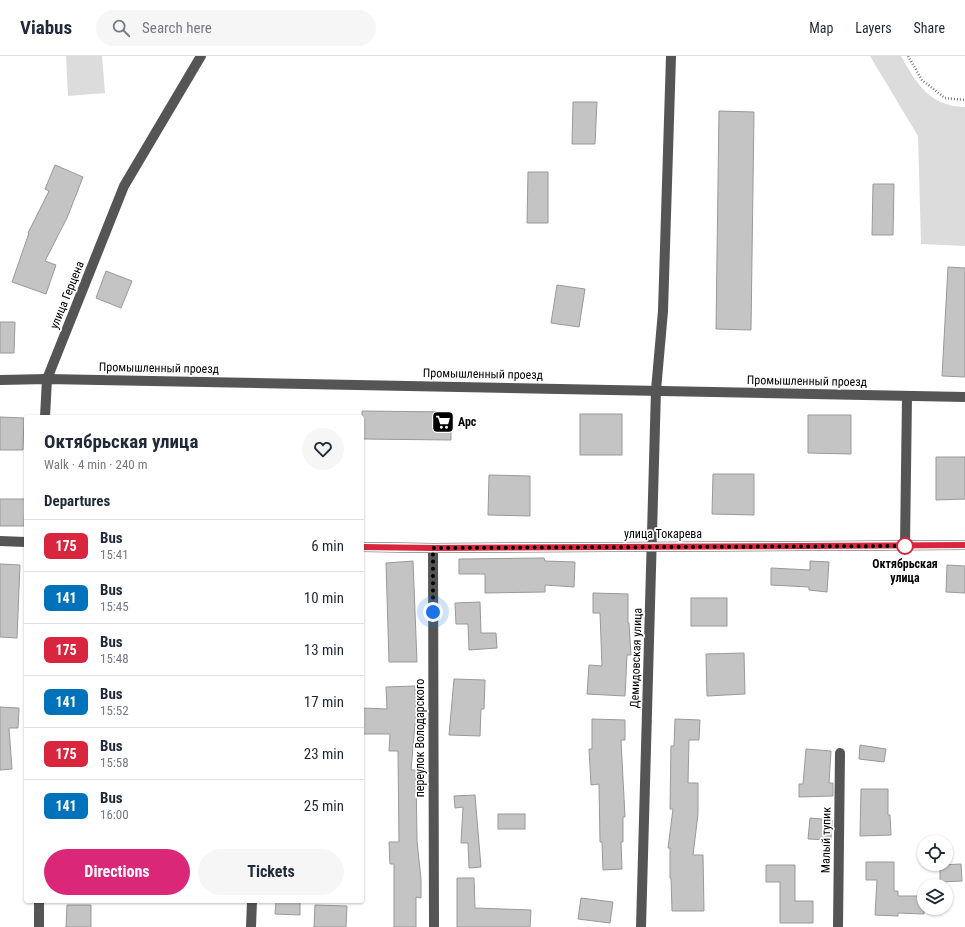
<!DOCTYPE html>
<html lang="en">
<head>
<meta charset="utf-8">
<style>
	body { margin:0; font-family:"Roboto Condensed",sans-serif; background:#f6f6f7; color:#1f2937; height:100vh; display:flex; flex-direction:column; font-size:15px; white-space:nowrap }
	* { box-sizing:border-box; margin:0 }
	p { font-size:13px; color:#747a83 }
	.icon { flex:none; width:22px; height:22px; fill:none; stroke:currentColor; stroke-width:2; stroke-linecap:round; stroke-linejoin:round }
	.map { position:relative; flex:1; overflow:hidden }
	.details { position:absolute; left:24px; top:359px; width:340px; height:488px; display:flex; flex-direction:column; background:#fff; border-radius:4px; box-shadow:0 1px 3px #0004 }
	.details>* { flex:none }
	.badge { padding:0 8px; border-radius:6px; font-size:14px; line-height:26px }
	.controls { position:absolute; left:917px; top:779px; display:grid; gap:8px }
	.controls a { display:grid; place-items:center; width:36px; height:36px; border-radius:50%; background:#fff; box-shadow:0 1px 3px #0004; font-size:20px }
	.you { position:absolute; width:20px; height:20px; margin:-10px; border:3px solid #fff; border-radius:50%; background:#1a73e8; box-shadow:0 0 0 6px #1a73e833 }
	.map>.badge { position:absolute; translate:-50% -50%; box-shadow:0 0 0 2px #fff }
	h2 { padding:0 20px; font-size:15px; line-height:36px }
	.round { display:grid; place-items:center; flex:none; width:42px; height:42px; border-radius:21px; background:#f6f6f7 }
	.overview { display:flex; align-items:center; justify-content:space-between; height:68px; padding:0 20px }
	h1 { font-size:19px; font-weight:700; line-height:30px }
	.cta { display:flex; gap:8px; margin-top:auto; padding:8px 20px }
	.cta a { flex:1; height:46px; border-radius:24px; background:#db2777; color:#fff; font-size:16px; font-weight:700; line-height:46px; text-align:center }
	.cta a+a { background:#f6f6f7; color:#1f2937 }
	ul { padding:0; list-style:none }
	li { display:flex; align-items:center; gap:12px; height:52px; padding:0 20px; border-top:1px solid #e0e1e3 }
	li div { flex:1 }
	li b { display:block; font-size:15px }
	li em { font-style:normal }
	li .badge { min-width:44px; font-weight:700; text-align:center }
	header { display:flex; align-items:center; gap:24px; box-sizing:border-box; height:56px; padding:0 20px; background:#fff; border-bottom:1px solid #e0e1e3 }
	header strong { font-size:19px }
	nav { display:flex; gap:22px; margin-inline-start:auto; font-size:14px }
	.search { width:280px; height:36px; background:#f6f6f7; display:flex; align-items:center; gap:10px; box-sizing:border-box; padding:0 14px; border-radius:22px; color:#747a83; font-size:15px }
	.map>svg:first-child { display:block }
	.green { fill:#dcdcdc }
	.building { fill:#c4c4c4; stroke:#999 }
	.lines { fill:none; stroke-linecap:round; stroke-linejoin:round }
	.path { stroke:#777; stroke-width:2.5; stroke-dasharray:1 2; stroke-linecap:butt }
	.minor { stroke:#555; stroke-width:10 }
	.line-casing { stroke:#fff; stroke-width:9 }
	.line { stroke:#d7263d; stroke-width:6 }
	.walk { stroke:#000; stroke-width:4; stroke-dasharray:0 7.2 }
	.stop-dot { fill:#fff; stroke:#d7263d; stroke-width:2 }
	.labels { text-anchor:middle; stroke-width:3.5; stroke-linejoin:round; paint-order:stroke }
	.street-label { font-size:12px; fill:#000; stroke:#fff }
	.poi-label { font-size:12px; font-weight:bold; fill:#000; stroke:#fff; text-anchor:start }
	.stop-label { font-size:12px; font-weight:bold; fill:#000; stroke:#fff }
</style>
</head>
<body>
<header>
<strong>Viabus</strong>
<div class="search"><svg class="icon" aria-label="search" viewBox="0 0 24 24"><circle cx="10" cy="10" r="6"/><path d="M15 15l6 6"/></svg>Search here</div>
<nav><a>Map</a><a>Layers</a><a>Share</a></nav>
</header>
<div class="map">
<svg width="965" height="871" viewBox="0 0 965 871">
	<rect width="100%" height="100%" fill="#fff"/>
	<g class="green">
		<polygon points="66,0 102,0 105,37 68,40"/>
		<path d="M 870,0 L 901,0 C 917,28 929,50 965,51 L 965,190 L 921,188 L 918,80 Z"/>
	</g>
	<g class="building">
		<polygon points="573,46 597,46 595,88 572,88"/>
		<polygon points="719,55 754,56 751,274 716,273"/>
		<polygon points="55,109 83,121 67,162 45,205 56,209 46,238 12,226 29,177 28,177 49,135 45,133"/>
		<polygon points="528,116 548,116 548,167 527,167"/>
		<polygon points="873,128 894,128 893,179 872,179"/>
		<polygon points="948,211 965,212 965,321 942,320"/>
		<polygon points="106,215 132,225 121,252 96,242"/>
		<polygon points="557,229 585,233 579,271 551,267"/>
		<polygon points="0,266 15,266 14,297 0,297"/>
		<polygon points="362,355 451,356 451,384 362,383"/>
		<rect x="580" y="358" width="42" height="41"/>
		<polygon points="808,359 851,359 851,398 808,397"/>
		<polygon points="0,361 24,362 23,394 0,394"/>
		<polygon points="936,401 965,401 965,443 936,444"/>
		<polygon points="713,418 754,418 754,459 712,458"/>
		<polygon points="489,419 530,420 530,460 488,459"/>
		<polygon points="0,443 25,443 24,470 0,470"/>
		<polygon points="544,502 545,505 575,506 574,531 545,529 545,536 485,537 485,518 459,518 459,503"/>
		<polygon points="413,505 417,606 389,606 386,507"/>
		<polygon points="810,505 829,506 827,536 809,534 809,531 771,529 771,512 810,514"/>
		<polygon points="0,508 20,509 17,582 0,581"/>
		<polygon points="947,509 965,510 965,537 946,536"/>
		<polygon points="593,537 628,538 628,567 629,567 631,599 627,599 625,640 587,638 589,609 602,610 600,557 593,557"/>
		<rect x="691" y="542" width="36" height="28"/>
		<polygon points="480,546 481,577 496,577 497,592 469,594 468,568 456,568 455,547"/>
		<polygon points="744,597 745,638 707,640 706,598"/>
		<polygon points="454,623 485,624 484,653 481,653 480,680 449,679"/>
		<polygon points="415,630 416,657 411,714 416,714 417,785 421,823 421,842 416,841 416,871 394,871 394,808 390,808 389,786 399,786 398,695 389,695 390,678 362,678 362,652 387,653 386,631"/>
		<polygon points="0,651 19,652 18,672 9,672 12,713 0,714"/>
		<polygon points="592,663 625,664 625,684 621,684 625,761 623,761 623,786 621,786 622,813 603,814 602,786 600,786 599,728 591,729 589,693 592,693"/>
		<polygon points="675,663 700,664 699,684 689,684 688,727 698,727 698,758 693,799 703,799 704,855 672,855 671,822 670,822 670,792 668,792 673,753 670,753 671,690 674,690"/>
		<polygon points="860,689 886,693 884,706 859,703"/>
		<polygon points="806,693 831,695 829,727 833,727 833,740 799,741 799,728 803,728"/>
		<polygon points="861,733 888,733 888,759 890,759 891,779 860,780"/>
		<polygon points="475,739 481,811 469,812 468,787 461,787 463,751 455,752 454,740"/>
		<rect x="498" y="758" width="27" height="15"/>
		<polygon points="810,762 832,764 831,784 808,783"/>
		<polygon points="866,806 894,806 894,835 898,835 898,840 924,840 924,858 898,857 898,860 875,859 877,824 866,824"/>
		<polygon points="961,808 962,825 940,826 940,809"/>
		<polygon points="766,809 795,809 795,845 813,845 813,867 780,867 780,826 766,826"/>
		<polygon points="457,822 474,822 475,852 531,854 530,871 457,871"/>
		<polygon points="581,842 613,846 610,867 578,863"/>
		<polygon points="276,845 300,845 300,859 275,858"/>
		<polygon points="67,849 91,849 91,871 66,871"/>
		<polygon points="315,849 347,850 346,871 314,871"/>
	</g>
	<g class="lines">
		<polyline class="path" points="908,0 922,24 945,42 965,44"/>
		<g class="minor">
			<polyline points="0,324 47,323 965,341"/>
			<polyline points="45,361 47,323 124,130 201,0"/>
			<polyline points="0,485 26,486"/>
			<polyline points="905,490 907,340"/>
			<polyline points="362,491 433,492 965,489"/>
			<polyline points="433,492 434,871"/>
			<polyline points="39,871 39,845"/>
			<polyline points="251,871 252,845"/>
			<polyline points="641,871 656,334 663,255 671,0"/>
			<polyline points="838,871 840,697"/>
		</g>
	</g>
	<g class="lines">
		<g class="line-casing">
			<polyline id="line" points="362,491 433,492 965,489"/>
		</g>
		<use href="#line" class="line"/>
		<polyline class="walk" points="433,556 433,492 905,490"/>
	</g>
	<defs>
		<g id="supermarket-square" transform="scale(1.15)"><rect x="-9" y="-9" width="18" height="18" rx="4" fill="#000" stroke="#fff"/><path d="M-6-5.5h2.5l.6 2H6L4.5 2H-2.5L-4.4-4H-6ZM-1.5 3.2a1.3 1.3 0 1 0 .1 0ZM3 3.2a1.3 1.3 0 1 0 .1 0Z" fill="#fff"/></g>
	</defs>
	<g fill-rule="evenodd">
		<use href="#supermarket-square" x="443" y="366"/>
	</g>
	<circle class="stop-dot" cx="905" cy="490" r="8"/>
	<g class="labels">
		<g class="street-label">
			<text transform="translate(67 239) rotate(-68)" y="4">улица Герцена</text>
			<text transform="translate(159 312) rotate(1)" y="4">Промышленный проезд</text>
			<text transform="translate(483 318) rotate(1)" y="4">Промышленный проезд</text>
			<text transform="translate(807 325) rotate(1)" y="4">Промышленный проезд</text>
			<text x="663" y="482">улица Токарева</text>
			<text transform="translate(636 602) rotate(-88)" y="4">Демидовская улица</text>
			<text transform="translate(420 682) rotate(-90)" y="4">переулок Володарского</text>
			<text transform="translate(826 784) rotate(-89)" y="4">Малый тупик</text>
		</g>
		<g class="poi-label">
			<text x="458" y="370">Арс</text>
		</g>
		<g class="stop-label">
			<text x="905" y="512">Октябрьская<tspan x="905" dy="14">улица</tspan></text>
		</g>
	</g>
</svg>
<div class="controls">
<a><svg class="icon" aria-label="locate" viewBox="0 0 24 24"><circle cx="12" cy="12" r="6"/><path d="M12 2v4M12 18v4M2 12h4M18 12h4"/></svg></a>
<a><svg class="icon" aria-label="layers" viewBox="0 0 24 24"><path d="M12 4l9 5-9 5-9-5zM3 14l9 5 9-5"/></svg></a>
</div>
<div class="you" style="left:433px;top:556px"></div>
<section class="details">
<div class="overview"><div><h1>Октябрьская улица</h1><p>Walk · 4 min · 240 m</p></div><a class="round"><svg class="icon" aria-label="heart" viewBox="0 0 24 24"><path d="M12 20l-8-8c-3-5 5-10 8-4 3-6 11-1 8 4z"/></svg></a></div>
<h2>Departures</h2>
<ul>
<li><span class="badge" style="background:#d7263d;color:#fff">175</span><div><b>Bus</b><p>15:41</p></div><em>6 min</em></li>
<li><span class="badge" style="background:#0072bc;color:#fff">141</span><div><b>Bus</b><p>15:45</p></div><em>10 min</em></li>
<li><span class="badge" style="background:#d7263d;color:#fff">175</span><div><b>Bus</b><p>15:48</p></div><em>13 min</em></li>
<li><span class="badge" style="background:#0072bc;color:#fff">141</span><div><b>Bus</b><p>15:52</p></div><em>17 min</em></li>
<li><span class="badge" style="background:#d7263d;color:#fff">175</span><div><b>Bus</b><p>15:58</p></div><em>23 min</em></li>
<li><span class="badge" style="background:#0072bc;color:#fff">141</span><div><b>Bus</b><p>16:00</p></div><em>25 min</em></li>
</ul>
<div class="cta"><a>Directions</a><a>Tickets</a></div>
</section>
</div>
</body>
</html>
